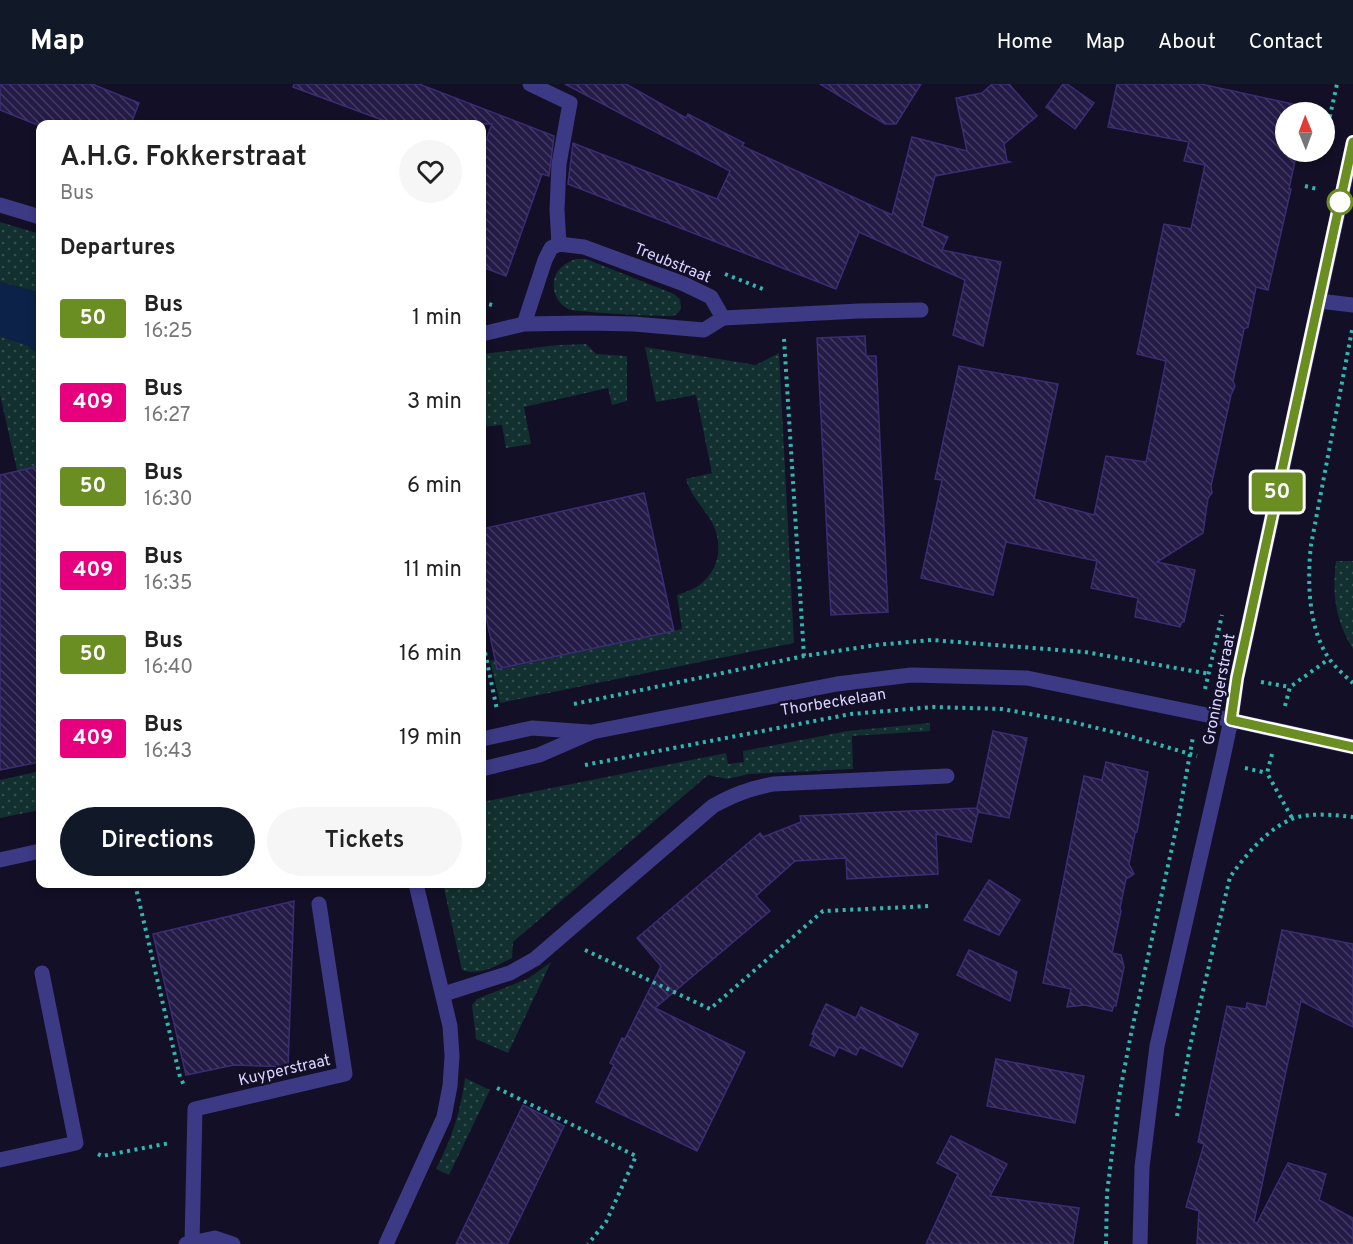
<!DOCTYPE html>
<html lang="en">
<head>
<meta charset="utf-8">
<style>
	body { margin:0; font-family:Overpass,sans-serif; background:#f6f6f6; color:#222; height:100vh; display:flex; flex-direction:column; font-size:22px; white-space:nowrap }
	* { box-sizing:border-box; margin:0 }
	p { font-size:20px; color:#767676 }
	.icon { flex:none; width:33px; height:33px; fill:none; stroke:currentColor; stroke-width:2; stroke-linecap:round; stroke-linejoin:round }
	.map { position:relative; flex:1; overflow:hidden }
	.details { position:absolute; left:36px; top:36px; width:450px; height:768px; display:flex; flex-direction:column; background:#fff; border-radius:12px; box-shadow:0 3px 9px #0003 }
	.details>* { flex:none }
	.badge { padding:0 12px; border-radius:4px; font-size:21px; line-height:39px }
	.needle { width:39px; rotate:359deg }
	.buttons { position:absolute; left:1275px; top:18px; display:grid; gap:12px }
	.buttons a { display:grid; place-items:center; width:60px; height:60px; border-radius:50%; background:#fff; box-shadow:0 3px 9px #0003; font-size:30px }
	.map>.badge { position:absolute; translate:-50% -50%; box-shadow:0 0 0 3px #fff }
	h2 { padding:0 24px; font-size:22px; line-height:54px }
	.round { display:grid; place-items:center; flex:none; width:63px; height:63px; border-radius:32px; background:#f6f6f6 }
	.head { display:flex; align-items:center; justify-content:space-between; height:102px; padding:0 24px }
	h1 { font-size:28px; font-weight:600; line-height:45px }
	.cta { display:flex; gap:12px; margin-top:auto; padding:12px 24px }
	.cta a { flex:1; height:69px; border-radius:36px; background:#111827; color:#fff; font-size:24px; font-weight:600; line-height:69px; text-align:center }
	.cta a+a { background:#f6f6f6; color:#222 }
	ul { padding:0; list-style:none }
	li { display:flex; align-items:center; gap:18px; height:84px; padding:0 24px }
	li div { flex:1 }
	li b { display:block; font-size:22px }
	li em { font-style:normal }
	li .badge { min-width:66px; font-weight:700; text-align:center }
	header { display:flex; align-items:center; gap:36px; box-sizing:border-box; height:84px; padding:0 30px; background:#111827; color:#fff }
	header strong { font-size:28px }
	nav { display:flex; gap:33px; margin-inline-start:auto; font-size:21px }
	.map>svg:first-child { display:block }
	.grass { fill:url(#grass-dots) }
	.water { fill:#0c2248 }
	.building { fill:url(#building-back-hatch); stroke:#3b2d73; stroke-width:1.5 }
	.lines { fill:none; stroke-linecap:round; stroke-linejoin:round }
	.path { stroke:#2fb8b0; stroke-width:4; stroke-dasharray:3 4.5; stroke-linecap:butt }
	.minor { stroke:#3d3a85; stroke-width:15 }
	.line-casing { stroke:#fff; stroke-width:14 }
	.line { stroke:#6b8e23; stroke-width:9 }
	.stop-dot { fill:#fff; stroke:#6b8e23; stroke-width:3 }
	.labels { text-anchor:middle; stroke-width:5; stroke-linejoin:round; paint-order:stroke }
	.street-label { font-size:16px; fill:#d9d4ff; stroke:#130f26 }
</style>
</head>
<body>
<header>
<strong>Map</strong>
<nav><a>Home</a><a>Map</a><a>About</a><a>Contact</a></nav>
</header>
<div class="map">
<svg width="1353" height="1160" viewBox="0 0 1353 1160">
	<defs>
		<pattern id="grass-dots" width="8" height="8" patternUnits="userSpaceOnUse" patternTransform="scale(1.5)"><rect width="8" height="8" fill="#12302f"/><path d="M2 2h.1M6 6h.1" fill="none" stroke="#344d4e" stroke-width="1.8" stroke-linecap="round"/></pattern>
		<pattern id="building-back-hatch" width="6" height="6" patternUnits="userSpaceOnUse" patternTransform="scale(1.5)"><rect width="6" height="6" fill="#241b47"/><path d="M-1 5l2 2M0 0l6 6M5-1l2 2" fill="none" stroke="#433b63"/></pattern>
	</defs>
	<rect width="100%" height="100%" fill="#130f26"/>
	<g class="grass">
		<polygon points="0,138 40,150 40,209 0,198"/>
		<path d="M 576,175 L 586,175 L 674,210 L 680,215 L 681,223 L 679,228 C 675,231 675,232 671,232 C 663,233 572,228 568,225 C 558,220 552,208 554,197 C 556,185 565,179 576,175 Z"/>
		<polygon points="0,252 27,261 40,272 40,395 20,399 0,311"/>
		<polygon points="586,260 596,270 627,272 627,317 612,321 608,304 524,323 531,360 506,364 502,341 482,343 482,270 558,261"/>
		<path d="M 645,263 L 756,281 L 779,269 L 794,559 L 500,619 L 490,577 L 495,576 L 498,584 L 502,585 L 682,545 L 677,511 C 684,509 692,506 698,502 C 721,486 724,458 710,435 C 701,421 690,410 686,395 L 712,389 L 696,311 L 656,318 Z"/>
		<path d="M 1336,477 L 1353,477 L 1353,565 C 1335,536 1332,510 1336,477 Z"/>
		<path d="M 930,639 L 930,647 L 852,652 L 853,685 L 749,690 L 727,695 L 708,691 L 513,858 L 512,874 C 496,882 480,892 462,886 L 443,800 L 482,800 L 482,718 L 726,669 L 728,680 L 744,678 L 743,667 L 848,647 Z"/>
		<polygon points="40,687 40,726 0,734 0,696"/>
		<polygon points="551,878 508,969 476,955 472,921 477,915 529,894"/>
		<path d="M 465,994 L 490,1006 L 449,1091 L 436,1085 C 451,1056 461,1027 465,994 Z"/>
	</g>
	<polygon class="water" points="0,198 40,209 40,272 27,261 0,252"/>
	<g class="building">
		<polygon points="0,0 92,0 139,19 131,40 35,40 0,26"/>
		<polygon points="294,0 419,0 554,52 549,92 542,90 506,192 482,183 482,67 492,40 393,40 293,3"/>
		<polygon points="565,0 626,0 686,34 688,30 744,59 742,62 892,131 912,53 967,67 956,14 982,9 992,0 1009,0 1037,32 1004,60 1007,77 1010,78 935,92 922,142 948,153 942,166 1001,178 983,262 953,251 965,196 859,148 836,205 568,100 573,59 717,115 730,87"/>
		<polygon points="820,0 921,0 896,40 885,40"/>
		<polygon points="1063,0 1067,0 1094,19 1075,45 1046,23"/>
		<polygon points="1117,0 1201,0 1307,23 1306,28 1286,28 1286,68 1297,68 1289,105 1291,105 1268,206 1256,203 1248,243 1244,245 1233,297 1235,302 1231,311 1211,402 1212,409 1208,414 1203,449 1157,478 1195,486 1184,538 1182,538 1180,543 1135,533 1138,514 1091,504 1097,477 1006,458 993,511 921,494 942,396 935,395 959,282 1058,300 1034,415 1094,431 1106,372 1146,378 1166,277 1137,270 1164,140 1191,145 1205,81 1184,77 1189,58 1108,43"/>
		<polygon points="865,252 866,272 876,272 888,528 831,531 817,254"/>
		<polygon points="40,382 40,678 0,686 0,391"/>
		<polygon points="644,409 674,547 497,585 482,513 482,445"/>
		<polygon points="993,647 1027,654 1009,734 978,728 971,758 936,750 938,790 847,795 846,774 795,777 756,812 770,827 655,924 745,968 697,1067 596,1018 614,981 610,979 622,954 625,955 661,882 637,854 760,749 763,753 801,738 800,732 977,724"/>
		<polygon points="1106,678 1148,688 1137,748 1135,749 1129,780 1134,790 1126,795 1120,824 1121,827 1112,869 1121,871 1124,883 1116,922 1114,921 1112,927 1085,921 1067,923 1071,905 1043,899 1084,692 1102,696"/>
		<polygon points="989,796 1020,816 999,851 964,836"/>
		<polygon points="294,817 288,983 234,981 186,991 153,850"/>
		<polygon points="1282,846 1353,860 1353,943 1301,917 1254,1138 1257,1139 1288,1079 1326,1090 1319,1116 1353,1134 1353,1160 1197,1160 1199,1127 1186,1123 1204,1060 1198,1058 1227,922 1246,925 1247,919 1266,923"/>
		<polygon points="969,866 1017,888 1010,917 957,891"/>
		<polygon points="826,920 856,934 861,923 918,950 902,983 860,963 856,971 839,963 834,972 810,961 814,951 812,950"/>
		<polygon points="996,975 1084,992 1075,1039 987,1022"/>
		<polygon points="523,1021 564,1042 520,1134 507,1160 456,1160"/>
		<polygon points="951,1052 1007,1080 990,1112 1079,1124 1073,1160 926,1160 958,1090 937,1079"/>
	</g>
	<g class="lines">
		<g class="path">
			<polyline points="1325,55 1337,0"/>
			<polyline points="1305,102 1317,105"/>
			<polyline points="725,190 763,205"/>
			<polyline points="482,218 492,221"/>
			<path d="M 1352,246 L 1311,461 C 1307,497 1308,545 1330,576 C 1336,584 1345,592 1353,599"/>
			<polyline points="784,255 804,572"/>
			<polyline points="482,554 497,626"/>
			<polyline points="1261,598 1290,603"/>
			<polyline points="1205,605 1222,531"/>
			<polyline points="574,620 804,572 876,561 931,556 1085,568 1210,590"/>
			<polyline points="1285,622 1290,603 1329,575"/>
			<polyline points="1272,670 1267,689 1292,734"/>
			<polyline points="585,681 851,630 933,623 1002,625 1068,637 1126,651 1197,672"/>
			<polyline points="1245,684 1267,689"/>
			<polyline points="135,800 180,993 185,1003"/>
			<polyline points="585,866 710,925 823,827 930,822"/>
			<polyline points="497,1004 636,1072 606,1138 588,1160"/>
			<path d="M 1177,1032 L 1190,962 L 1230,793 C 1245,772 1267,745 1292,735 C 1308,728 1336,731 1353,733"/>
			<polyline points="98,1070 102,1072 170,1059"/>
			<polyline points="1106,1160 1107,1109 1119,1013 1131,950 1178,736 1193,653"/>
		</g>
		<g class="minor">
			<polyline points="530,0 570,19 559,80 557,126 559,160"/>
			<polyline points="0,121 40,133"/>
			<polyline points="1319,217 1353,221"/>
			<polyline points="723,234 859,227 921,226"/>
			<polyline points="482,250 524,240 586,239 634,240 704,246 723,234 711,213 684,200 584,163 559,160 551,164 545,176 524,240"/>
			<polyline points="482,655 532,644 589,648"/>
			<polyline points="482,685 539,671 592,648 837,600 911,591 1027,594 1231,636 1353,663"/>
			<polyline points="0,776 40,767"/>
			<path d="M 444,910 L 510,889 L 535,875 L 713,722 C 735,710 749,705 773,700 L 947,692"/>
			<polyline points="0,1076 76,1059 42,889"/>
			<polyline points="192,1159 195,1025 345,990 319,820"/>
			<polyline points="186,1160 215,1154 233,1160"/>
			<polyline points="386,1160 444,1033 450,1002 452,972 450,942 416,800"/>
			<polyline points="1140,1160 1142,1083 1157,962 1222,678 1231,636 1237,594 1353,59"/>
		</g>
	</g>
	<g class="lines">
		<g class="line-casing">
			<polyline id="line" points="1353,58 1237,594 1231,636 1353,663"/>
		</g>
		<use href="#line" class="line"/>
	</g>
	<circle class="stop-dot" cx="1340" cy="118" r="12"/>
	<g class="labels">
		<g class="street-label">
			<text transform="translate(673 178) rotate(22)" y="6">Treubstraat</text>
			<text transform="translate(1218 605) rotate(-79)" y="6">Groningerstraat</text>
			<text transform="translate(833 617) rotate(-9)" y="6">Thorbeckelaan</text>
			<text transform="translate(284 985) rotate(-13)" y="6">Kuyperstraat</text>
		</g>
	</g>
</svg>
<div class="buttons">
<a><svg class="needle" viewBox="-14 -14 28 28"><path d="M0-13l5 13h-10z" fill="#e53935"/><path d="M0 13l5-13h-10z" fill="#767676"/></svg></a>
</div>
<b class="badge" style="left:1277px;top:408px;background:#6b8e23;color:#fff">50</b>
<section class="details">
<div class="head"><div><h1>A.H.G. Fokkerstraat</h1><p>Bus</p></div><a class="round"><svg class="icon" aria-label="heart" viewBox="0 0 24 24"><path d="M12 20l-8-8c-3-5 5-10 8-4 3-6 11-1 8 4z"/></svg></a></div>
<h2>Departures</h2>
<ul>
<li><span class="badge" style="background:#6b8e23;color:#fff">50</span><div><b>Bus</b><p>16:25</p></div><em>1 min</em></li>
<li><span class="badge" style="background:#e6007e;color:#fff">409</span><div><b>Bus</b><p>16:27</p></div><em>3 min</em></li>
<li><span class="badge" style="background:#6b8e23;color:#fff">50</span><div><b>Bus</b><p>16:30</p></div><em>6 min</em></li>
<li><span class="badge" style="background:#e6007e;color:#fff">409</span><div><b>Bus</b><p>16:35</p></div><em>11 min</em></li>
<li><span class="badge" style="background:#6b8e23;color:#fff">50</span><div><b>Bus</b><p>16:40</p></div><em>16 min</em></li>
<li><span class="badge" style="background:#e6007e;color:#fff">409</span><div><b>Bus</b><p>16:43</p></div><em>19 min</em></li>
</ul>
<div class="cta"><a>Directions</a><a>Tickets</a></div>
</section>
</div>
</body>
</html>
